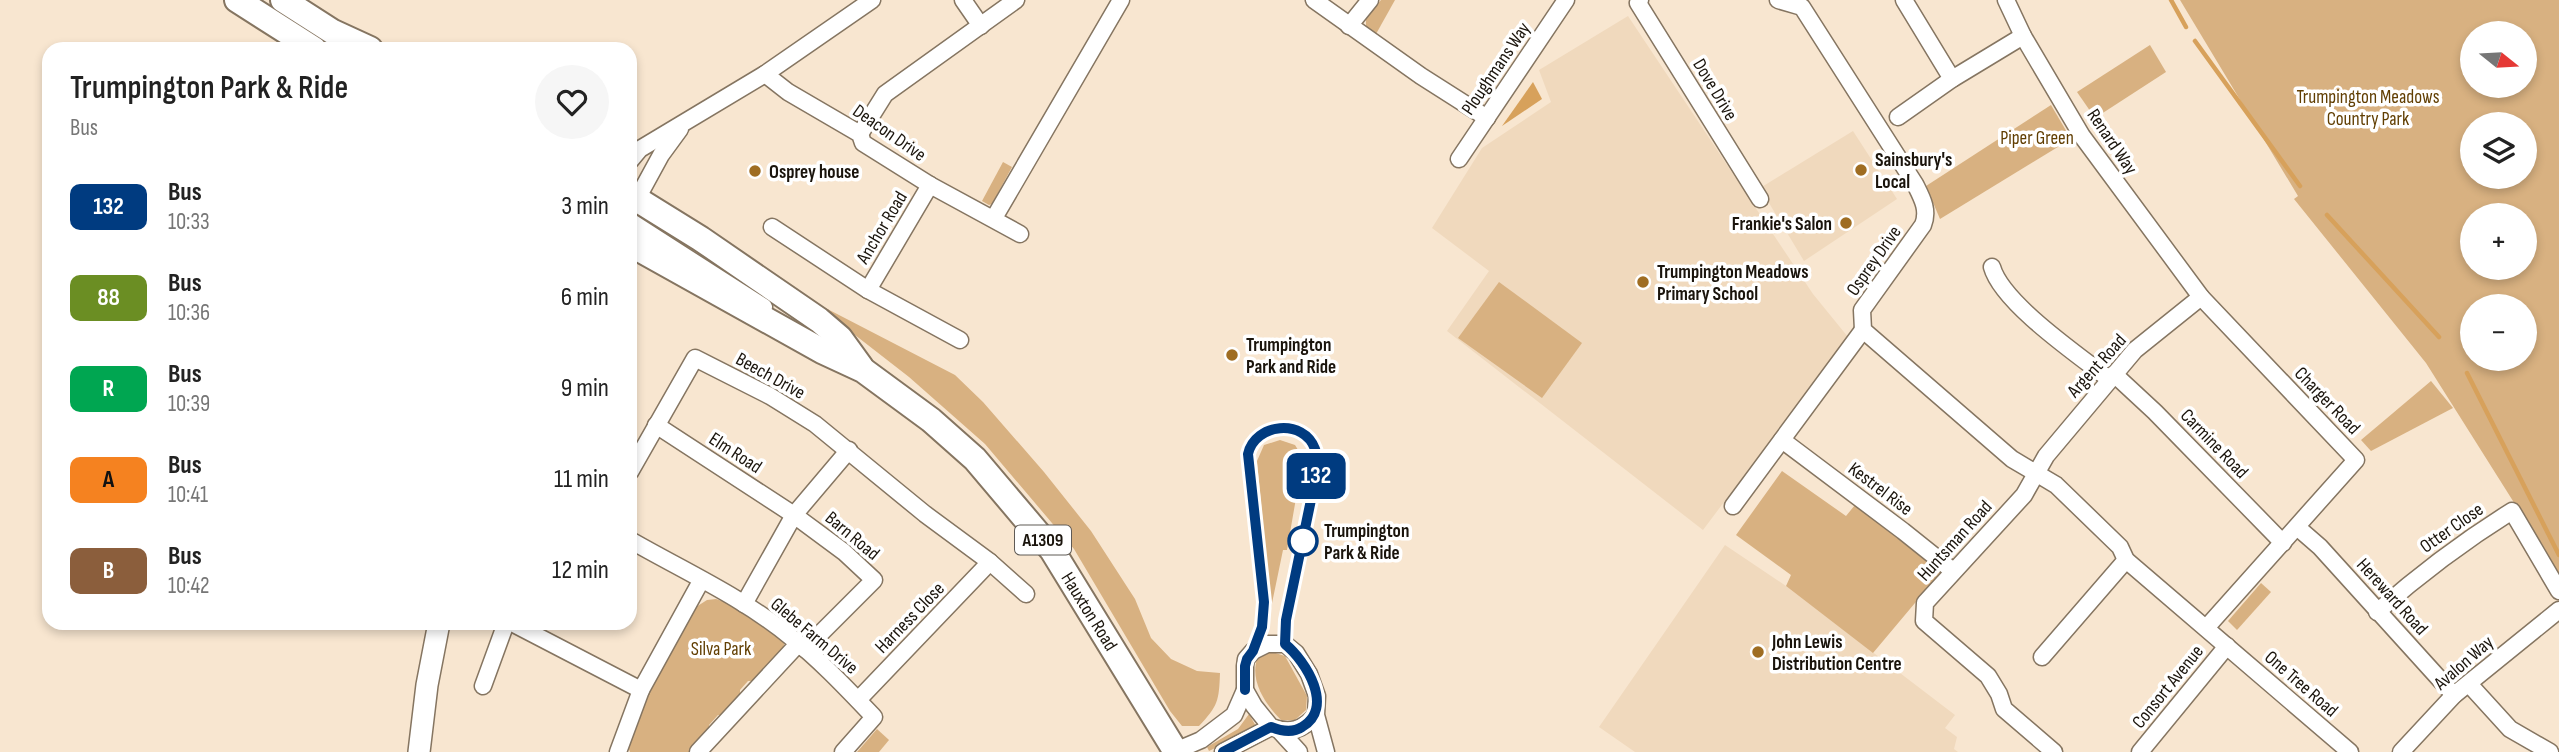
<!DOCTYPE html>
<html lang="en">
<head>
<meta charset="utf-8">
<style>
	body { margin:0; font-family:"Sofia Sans Condensed",sans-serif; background:#f6f6f6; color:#222; height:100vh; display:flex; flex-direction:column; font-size:26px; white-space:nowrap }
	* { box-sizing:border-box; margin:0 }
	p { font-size:23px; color:#767676 }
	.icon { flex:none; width:38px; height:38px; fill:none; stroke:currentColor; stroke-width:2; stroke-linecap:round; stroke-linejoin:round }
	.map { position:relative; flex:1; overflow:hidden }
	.panel { position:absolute; left:42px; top:42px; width:595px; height:588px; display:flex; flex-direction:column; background:#fff; border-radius:21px; box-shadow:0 4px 10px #0003 }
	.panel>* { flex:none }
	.badge { padding:0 14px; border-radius:10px; font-size:24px; line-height:46px }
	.needle { width:46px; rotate:108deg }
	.tools { position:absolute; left:2460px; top:21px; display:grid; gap:14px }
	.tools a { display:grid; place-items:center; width:77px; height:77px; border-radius:50%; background:#fff; box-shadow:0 4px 10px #0003; font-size:35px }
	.map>.badge { position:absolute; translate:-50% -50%; box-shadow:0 0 0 4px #fff }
	.round { display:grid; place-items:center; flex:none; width:74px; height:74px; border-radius:37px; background:#f6f6f6 }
	.summary { display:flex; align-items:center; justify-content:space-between; height:119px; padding:0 28px }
	h1 { font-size:33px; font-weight:600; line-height:52px }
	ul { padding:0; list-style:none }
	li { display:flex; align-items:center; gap:21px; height:91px; padding:0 28px }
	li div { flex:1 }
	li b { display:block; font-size:26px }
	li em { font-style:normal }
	li .badge { min-width:77px; font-weight:700; text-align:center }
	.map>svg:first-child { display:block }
	.built { fill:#f0d9bd }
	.green { fill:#d8b181; fill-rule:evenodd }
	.water { fill:#d7a15b }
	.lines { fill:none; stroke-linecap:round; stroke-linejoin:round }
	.stream { stroke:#d7a15b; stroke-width:4.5 }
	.street-casing { stroke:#857561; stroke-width:19 }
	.secondary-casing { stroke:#857561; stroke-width:24 }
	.primary-casing { stroke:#857561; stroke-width:28 }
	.street { stroke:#fff; stroke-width:16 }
	.secondary { stroke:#fff; stroke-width:21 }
	.primary { stroke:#fff; stroke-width:24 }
	.line-casing { stroke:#fff; stroke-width:16 }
	.line { stroke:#003b80; stroke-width:10 }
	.poi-dot { fill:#9f6d22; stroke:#fff; stroke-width:2.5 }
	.stop-dot { fill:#fff; stroke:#003b80; stroke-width:3.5 }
	.labels { text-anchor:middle; stroke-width:7; stroke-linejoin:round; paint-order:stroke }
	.shield { fill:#fff; stroke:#5f5a55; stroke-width:2 }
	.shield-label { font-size:18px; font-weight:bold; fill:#1a140c }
	.street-label { font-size:19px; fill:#1a140c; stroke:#fff }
	.park-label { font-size:19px; fill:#613e02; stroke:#fff }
	.poi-label { font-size:19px; font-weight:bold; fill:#1a140c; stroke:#fff; text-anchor:start }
	.stop-label { font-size:19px; font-weight:bold; fill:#1a140c; stroke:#fff; text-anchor:start }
</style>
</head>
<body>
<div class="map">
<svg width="2559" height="752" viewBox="0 0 2559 752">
	<rect width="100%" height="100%" fill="#f8e6d0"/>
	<g class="built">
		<polygon points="1628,16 1813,294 1848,337 1703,530 1447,331 1489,271 1432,228 1482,148 1551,102 1539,70"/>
		<polygon points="1853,131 1897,199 1804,261 1760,188"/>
		<polygon points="1725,545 1786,586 1955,715 1945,728 1957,737 1954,749 1958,752 1635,752 1599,727"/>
	</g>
	<g class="green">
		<polygon points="1381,0 1395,0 1376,34 1366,28 1366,18"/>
		<path d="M 2180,0 L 2559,0 L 2559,574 L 2426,363 L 2294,199 L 2298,196 ZM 2473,33 L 2525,33 L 2525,86 L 2473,86 ZM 2473,124 L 2525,124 L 2525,177 L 2473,177 ZM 2473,215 L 2525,215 L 2525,268 L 2473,268 ZM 2473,306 L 2525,306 L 2525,359 L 2473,359 Z"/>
		<polygon points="2150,45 2166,72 2095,118 2077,92"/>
		<polygon points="2051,105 2071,139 1940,219 1926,186"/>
		<polygon points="1003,162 1012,167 992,204 989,205 982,201"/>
		<polygon points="1499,282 1582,343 1542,398 1458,338"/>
		<path d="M 810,300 L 955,375 L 983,402 L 1044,472 L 1091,531 L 1135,599 L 1151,638 L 1171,659 L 1197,671 L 1220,673 C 1219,701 1218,706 1199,726 L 1182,726 L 1170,711 L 1074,549 L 985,444 L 909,377 Z"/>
		<polygon points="2431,381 2453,408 2371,451 2361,440"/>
		<polygon points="1280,440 1295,445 1303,458 1287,550 1283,550 1271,608 1257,461 1264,445"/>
		<polygon points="1782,471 1846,516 1855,505 1941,572 1873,653 1786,586 1791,575 1736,535"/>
		<polygon points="2261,583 2271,592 2237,630 2228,621"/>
		<polygon points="716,599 730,604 785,639 783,650 755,681 748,681 740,690 740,698 724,716 718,715 709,725 710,731 690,752 630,752 626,743 628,732 696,607 707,600"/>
		<path d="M 1269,651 L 1285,656 L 1307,696 L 1306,710 L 1295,720 L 1281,720 C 1265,704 1250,681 1257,659 Z"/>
		<polygon points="1249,714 1257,728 1209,751 1207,747 1238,729"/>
		<polygon points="877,729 889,740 879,752 857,752"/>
	</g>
	<polygon class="water" points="1533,82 1542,99 1502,126"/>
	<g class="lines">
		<g class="stream">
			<polyline points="2171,0 2186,27"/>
			<polyline points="2195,41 2300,186"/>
			<polyline points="2327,215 2439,337"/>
			<polyline points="2467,373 2559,555"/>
		</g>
		<g class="street-casing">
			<g id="street">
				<polyline points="963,0 981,26"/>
				<polyline points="1314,0 1421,76 1487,118"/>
				<polyline points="1640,0 1638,3 1760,199"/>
				<path d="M 1778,0 L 1802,7 L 1915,184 C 1922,198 1929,210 1923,225 L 1862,310 L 1863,330 L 2012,459 L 2056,485 L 2120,547 L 2126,560 L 2350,752"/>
				<polyline points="1904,0 1952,79"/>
				<polyline points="2006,0 2023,36 2082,136 2201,297 2356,460 2206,628"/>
				<polyline points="1349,26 1370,0"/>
				<polyline points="765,74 788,92 860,134 863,143 930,185 1020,234"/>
				<polyline points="1898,117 1952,79 2023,36"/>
				<polyline points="860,134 885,94 1016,0"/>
				<polyline points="1459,159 1566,0"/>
				<polyline points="630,161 640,149 765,74 872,0"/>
				<polyline points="637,199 661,155 680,129"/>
				<polyline points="994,218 1121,0"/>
				<polyline points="630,221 764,307"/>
				<polyline points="772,227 868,290 960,340"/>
				<path d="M 1992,267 C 2002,303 2078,355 2109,379"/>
				<polyline points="868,290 930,185"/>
				<polyline points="2114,374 2155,412 2283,543"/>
				<polyline points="656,425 794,515 849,450"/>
				<polyline points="1782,440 1903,531 1953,571"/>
				<polyline points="630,472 695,358 770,396 815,424 925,514 990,562 1026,594"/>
				<polyline points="1733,506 1863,330"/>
				<polyline points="2297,527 2320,547 2454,695"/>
				<path d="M 630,540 C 684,571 744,598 792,638 C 821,661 848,690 874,717 L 843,752"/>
				<polyline points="744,604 794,515 844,552 874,580 805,649"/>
				<path d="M 2377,612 C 2420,574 2464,541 2512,511 L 2559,591"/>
				<polyline points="512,623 641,690"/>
				<polyline points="2042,657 2126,560"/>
				<polyline points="2469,684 2510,729 2550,752"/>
				<polyline points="483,686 506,623"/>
				<polyline points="858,700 990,562"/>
				<path d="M 1316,715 C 1303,730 1290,734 1271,727 L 1254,706 L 1245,690 L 1245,666 L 1246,659 L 1253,651 L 1267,644 L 1285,644 L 1296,653 L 1309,674 L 1317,696 L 1316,715 L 1326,752"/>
				<polyline points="1279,730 1299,752"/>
				<polyline points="1175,751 1201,740 1234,715 1245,690"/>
				<polyline points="618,752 641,690 701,581"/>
				<polyline points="698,752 798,644"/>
				<polyline points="1223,752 1271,727"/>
				<polyline points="2054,752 2004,709 1999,694 1988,676 1924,621 1925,603 2024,495 2046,456 2135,350 2201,297"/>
				<polyline points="2140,752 2227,646"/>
				<polyline points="2401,752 2454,695 2559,610"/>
			</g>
		</g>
		<g class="secondary-casing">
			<polyline id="secondary" points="419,752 427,685 439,623"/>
		</g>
		<g class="primary-casing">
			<g id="primary">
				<polyline points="237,0 314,49"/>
				<polyline points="283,0 333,32 370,49"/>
				<polyline points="630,195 701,239 819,320 840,338 861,367"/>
				<polyline points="630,244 822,351 863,370 931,420 975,459 1052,550 1176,752"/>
			</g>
		</g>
		<use href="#street" class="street"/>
		<use href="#secondary" class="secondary"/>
		<use href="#primary" class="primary"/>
	</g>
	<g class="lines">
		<g class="line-casing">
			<path id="line" d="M 1223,752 L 1271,727 C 1281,731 1293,733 1302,727 C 1335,708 1306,661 1285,644 L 1286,620 L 1317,471 C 1317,464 1318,456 1315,449 C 1304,418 1255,423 1248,454 L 1264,602 L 1262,627 L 1253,651 L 1247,659 L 1245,666 L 1245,690"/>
		</g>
		<use href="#line" class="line"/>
	</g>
	<g class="poi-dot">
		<circle cx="1861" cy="170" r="7"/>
		<circle cx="755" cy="171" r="7"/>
		<circle cx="1846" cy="223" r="7"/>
		<circle cx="1643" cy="282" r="7"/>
		<circle cx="1232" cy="355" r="7"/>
		<circle cx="1758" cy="652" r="7"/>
	</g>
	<circle class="stop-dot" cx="1303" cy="541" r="14"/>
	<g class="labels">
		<rect class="shield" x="1015" y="525.5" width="56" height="29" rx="5"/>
		<g class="shield-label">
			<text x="1043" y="546">A1309</text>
		</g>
		<g class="street-label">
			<text transform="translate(1495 68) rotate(-56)" y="7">Ploughmans Way</text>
			<text transform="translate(1716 89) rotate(59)" y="7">Dove Drive</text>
			<text transform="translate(890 132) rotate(35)" y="7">Deacon Drive</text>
			<text transform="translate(2113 141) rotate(56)" y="7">Renard Way</text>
			<text transform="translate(881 227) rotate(-59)" y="7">Anchor Road</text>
			<text transform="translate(1873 260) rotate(-55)" y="7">Osprey Drive</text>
			<text transform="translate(2096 365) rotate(-48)" y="7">Argent Road</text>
			<text transform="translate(771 375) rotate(29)" y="7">Beech Drive</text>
			<text transform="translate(2328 400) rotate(46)" y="7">Charger Road</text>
			<text transform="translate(2215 443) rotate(46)" y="7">Carmine Road</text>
			<text transform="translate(736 452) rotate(33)" y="7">Elm Road</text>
			<text transform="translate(1881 488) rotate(37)" y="7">Kestrel Rise</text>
			<text transform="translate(2451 527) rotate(-35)" y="7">Otter Close</text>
			<text transform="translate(853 535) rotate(40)" y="7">Barn Road</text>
			<text transform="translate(1954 540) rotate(-48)" y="7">Huntsman Road</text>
			<text transform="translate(2393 596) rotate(48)" y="7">Hereward Road</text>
			<text transform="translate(1090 611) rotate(58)" y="7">Hauxton Road</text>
			<text transform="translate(909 617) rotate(-46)" y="7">Harness Close</text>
			<text transform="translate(815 635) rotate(40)" y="7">Glebe Farm Drive</text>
			<text transform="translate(2463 662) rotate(-41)" y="7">Avalon Way</text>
			<text transform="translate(2302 683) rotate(41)" y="7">One Tree Road</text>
			<text transform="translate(2167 686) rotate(-51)" y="7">Consort Avenue</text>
		</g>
		<g class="park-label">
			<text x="2368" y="103">Trumpington Meadows<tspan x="2368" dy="22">Country Park</tspan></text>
			<text x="2037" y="144">Piper Green</text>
			<text x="721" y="655">Silva Park</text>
		</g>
		<g class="poi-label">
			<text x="1875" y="166">Sainsbury's<tspan x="1875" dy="22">Local</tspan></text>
			<text x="769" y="178">Osprey house</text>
			<text x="1832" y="230" text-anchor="end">Frankie's Salon</text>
			<text x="1657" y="278">Trumpington Meadows<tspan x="1657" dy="22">Primary School</tspan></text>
			<text x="1246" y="351">Trumpington<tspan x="1246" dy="22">Park and Ride</tspan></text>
			<text x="1772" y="648">John Lewis<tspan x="1772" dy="22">Distribution Centre</tspan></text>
		</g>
		<g class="stop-label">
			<text x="1324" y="537">Trumpington<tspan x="1324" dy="22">Park &amp; Ride</tspan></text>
		</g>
	</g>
</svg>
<div class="tools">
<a><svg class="needle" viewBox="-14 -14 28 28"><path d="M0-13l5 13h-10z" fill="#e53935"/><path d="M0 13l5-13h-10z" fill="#767676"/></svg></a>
<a><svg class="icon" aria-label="layers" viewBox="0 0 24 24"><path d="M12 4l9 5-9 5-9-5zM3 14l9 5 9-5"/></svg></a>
<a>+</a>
<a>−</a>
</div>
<b class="badge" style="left:1316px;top:476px;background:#003b80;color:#fff">132</b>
<section class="panel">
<div class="summary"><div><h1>Trumpington Park &amp; Ride</h1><p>Bus</p></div><a class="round"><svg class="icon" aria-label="heart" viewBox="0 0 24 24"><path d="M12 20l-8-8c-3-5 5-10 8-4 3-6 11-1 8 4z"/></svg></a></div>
<ul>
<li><span class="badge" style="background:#003b80;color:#fff">132</span><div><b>Bus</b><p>10:33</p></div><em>3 min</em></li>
<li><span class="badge" style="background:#6b8e23;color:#fff">88</span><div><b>Bus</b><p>10:36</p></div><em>6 min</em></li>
<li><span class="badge" style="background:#00a651;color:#fff">R</span><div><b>Bus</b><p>10:39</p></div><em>9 min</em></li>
<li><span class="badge" style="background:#f58220;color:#111">A</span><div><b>Bus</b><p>10:41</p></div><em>11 min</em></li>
<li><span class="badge" style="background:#8b5e3c;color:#fff">B</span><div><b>Bus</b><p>10:42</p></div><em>12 min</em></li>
</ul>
</section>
</div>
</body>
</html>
